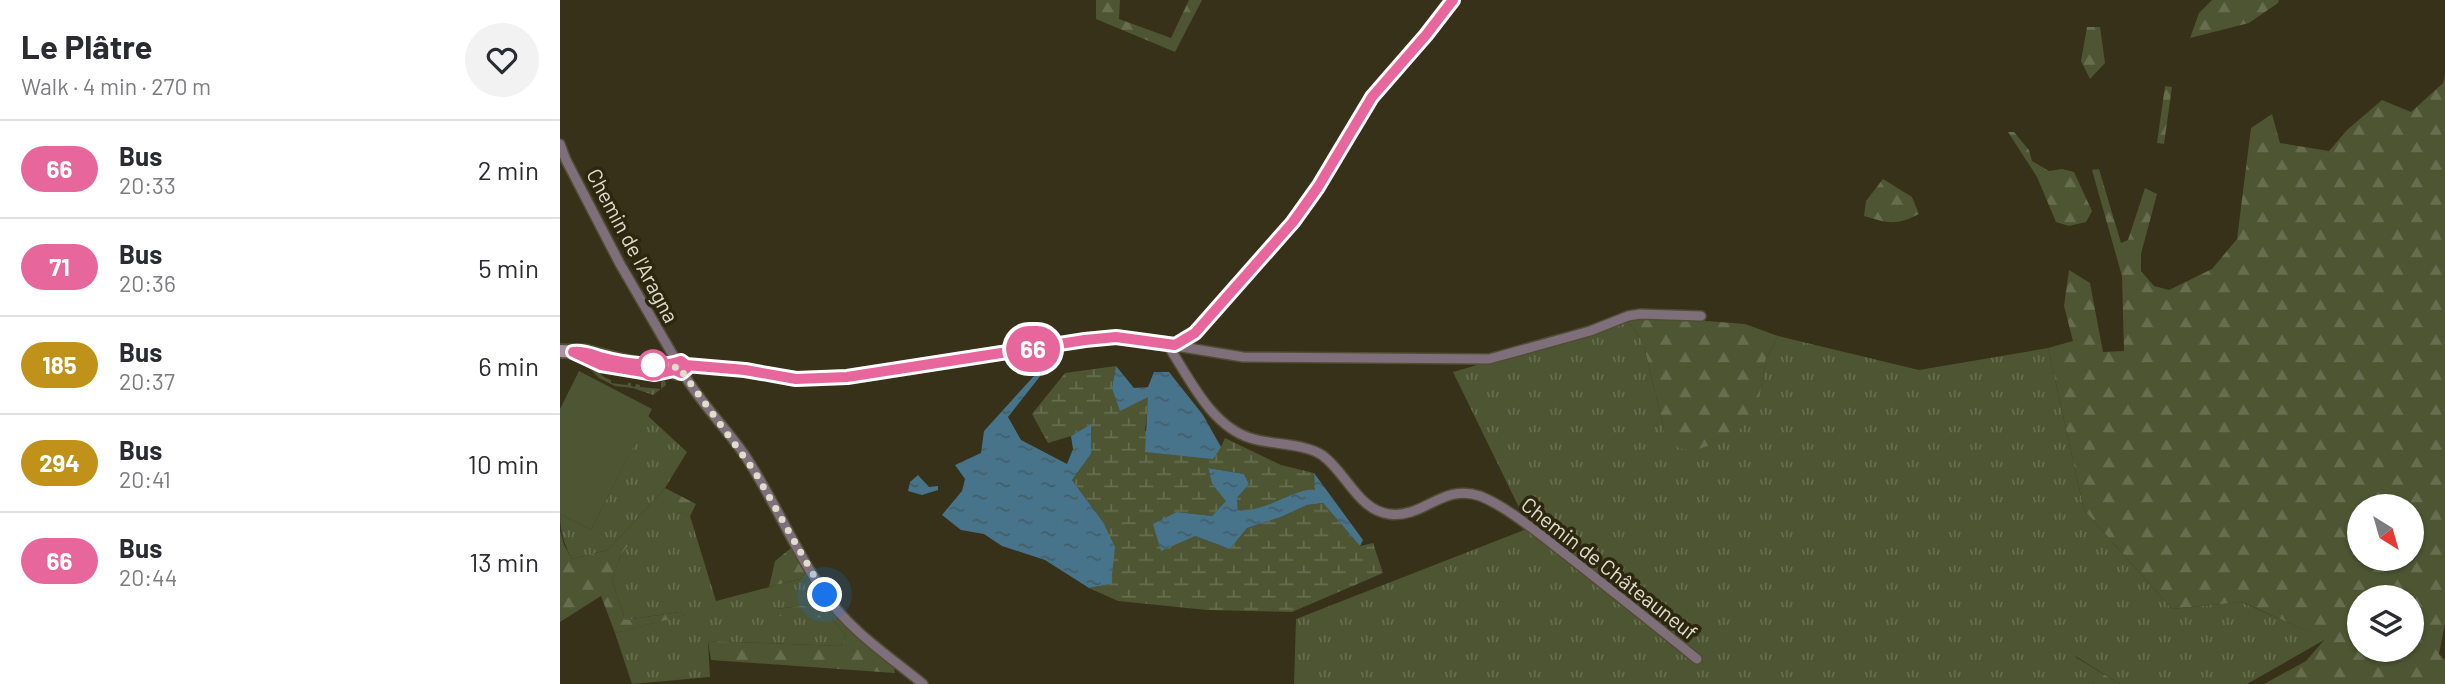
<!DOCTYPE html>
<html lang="en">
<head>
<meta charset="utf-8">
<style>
	body { margin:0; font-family:Barlow,sans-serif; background:#f2f2f3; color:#2b2b33; height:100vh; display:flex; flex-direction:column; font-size:26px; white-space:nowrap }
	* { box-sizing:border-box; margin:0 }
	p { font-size:23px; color:#7c7c81 }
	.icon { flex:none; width:38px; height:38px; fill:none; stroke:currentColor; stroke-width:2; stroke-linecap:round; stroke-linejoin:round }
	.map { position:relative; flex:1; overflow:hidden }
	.drawer { display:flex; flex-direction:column; background:#fff; width:560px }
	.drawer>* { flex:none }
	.badge { padding:0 14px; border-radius:23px; font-size:24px; line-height:46px }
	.needle { width:46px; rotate:143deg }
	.buttons { position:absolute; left:1787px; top:494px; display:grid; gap:14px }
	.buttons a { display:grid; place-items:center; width:77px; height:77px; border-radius:50%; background:#fff; box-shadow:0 2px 5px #0004; font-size:35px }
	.you { position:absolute; width:35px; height:35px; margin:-18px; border:5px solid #fff; border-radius:50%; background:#1a73e8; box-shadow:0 0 0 10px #1a73e833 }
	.map>.badge { position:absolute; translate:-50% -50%; box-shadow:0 0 0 4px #fff }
	.round { display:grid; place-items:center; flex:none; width:74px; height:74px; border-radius:37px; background:#f2f2f3 }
	.overview { display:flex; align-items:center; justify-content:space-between; height:119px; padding:0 21px }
	h1 { font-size:33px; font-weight:700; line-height:52px }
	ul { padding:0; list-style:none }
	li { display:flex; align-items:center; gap:21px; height:98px; padding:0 21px; border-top:2px solid #e1e1e2 }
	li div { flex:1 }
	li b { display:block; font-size:26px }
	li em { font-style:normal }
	li .badge { min-width:77px; font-weight:700; text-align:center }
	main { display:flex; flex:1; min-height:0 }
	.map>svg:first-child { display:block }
	.grass { fill:url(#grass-tufts) }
	.forest { fill:url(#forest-firs); fill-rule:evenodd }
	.wetland { fill:url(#wetland-marsh) }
	.garden { fill:#4e5533 }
	.water { fill:url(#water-ripples) }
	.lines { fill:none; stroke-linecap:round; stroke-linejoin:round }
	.street-casing { stroke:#514d35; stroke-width:12 }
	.secondary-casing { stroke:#514d35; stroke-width:16 }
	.street { stroke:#7f6f7b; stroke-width:9 }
	.secondary { stroke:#ac91a5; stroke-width:12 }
	.line-casing { stroke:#fff; stroke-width:16 }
	.line { stroke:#e7679c; stroke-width:10 }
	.walk { stroke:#e0ddce; stroke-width:7; stroke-dasharray:0 12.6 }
	.stop-dot { fill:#fff; stroke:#e7679c; stroke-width:3.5 }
	.labels { text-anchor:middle; stroke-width:7; stroke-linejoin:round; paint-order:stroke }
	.street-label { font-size:21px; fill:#e0ddce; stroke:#2c270e }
</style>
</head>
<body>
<main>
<section class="drawer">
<div class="overview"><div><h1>Le Plâtre</h1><p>Walk · 4 min · 270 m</p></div><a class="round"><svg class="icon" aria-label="heart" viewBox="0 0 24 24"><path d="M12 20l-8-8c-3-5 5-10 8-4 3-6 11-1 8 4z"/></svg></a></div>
<ul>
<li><span class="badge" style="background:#e7679c;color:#fff">66</span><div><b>Bus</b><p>20:33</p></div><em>2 min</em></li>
<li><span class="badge" style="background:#e7679c;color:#fff">71</span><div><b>Bus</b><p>20:36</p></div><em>5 min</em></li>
<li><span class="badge" style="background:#c0921a;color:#fff">185</span><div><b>Bus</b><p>20:37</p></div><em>6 min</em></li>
<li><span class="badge" style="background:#c0921a;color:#fff">294</span><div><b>Bus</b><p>20:41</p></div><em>10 min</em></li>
<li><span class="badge" style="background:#e7679c;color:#fff">66</span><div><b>Bus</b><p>20:44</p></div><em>13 min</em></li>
</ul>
</section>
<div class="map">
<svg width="1885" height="684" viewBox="0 0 1885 684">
	<defs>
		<pattern id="grass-tufts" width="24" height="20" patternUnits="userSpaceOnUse" patternTransform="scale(1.75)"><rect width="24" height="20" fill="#4e5533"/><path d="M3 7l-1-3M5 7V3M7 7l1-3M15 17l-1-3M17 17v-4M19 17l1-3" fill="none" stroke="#676d4f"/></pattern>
		<pattern id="forest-firs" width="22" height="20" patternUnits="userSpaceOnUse" patternTransform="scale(1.75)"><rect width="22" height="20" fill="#4e5533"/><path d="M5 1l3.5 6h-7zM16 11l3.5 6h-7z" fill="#676d4f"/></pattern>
		<pattern id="wetland-marsh" width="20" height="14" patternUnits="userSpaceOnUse" patternTransform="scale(1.75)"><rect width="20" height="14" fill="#4e5533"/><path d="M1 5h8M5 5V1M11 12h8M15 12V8" fill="none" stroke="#676d4f"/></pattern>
		<pattern id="water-ripples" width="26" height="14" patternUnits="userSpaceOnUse" patternTransform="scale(1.75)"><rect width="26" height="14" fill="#47748b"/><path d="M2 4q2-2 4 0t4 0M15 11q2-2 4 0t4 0" fill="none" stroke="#455e68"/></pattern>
	</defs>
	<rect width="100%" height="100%" fill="#363118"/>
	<g class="grass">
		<polygon points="1068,321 1083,342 1105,433 1200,395 1206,358 1218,336 1359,370 1488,348 1524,510 1612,609 1681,602 1766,639 1687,684 1560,684 1515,656 1535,684 734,684 736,619 969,528 893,372"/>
		<path d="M 0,356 C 6,356 13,355 18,356 C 32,360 37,376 51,380 L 51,383 L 67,385 L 68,383 L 71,383 L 71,386 L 75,387 L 76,384 L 80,385 L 80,387 L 101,389 L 101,382 L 105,380 L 106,385 L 93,395 L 73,388 L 55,386 L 39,378 L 20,359 Z"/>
		<path d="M 88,416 L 127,452 L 105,488 L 48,550 L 12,559 C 4,544 0,532 0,514 L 31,530 Z"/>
		<polygon points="102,506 130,516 156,601 244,578 249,605 216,609 272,618 286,636 281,646 148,641 150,677 72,684 55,633 125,615 120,612 65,620 52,581 61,554"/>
	</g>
	<g class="forest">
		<polygon points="536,0 560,0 559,19 611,38 629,0 642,0 615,52 536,19"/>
		<polygon points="1652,0 1719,0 1718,3 1689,23 1630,38 1639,13"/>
		<polygon points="1527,27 1540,27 1545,63 1530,79 1521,61"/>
		<path d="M 1885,75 L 1885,623 L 1879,654 L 1885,660 L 1885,684 L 1704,684 L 1746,661 L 1765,639 L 1682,602 L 1612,609 L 1524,510 L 1488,348 L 1513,341 L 1504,306 L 1509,270 L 1530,283 L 1543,352 L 1564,351 L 1562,276 L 1532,170 L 1539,169 L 1561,243 L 1568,240 L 1585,188 L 1597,194 L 1581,254 L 1581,271 L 1594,286 L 1609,290 L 1652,269 L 1677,239 L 1691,128 L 1712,114 L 1720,143 L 1769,151 L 1787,130 L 1822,100 L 1851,112 L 1883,83 ZM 1799,506 L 1852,506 L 1852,558 L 1799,558 ZM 1799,597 L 1852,597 L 1852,649 L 1799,649 Z"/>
		<polygon points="1605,86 1612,87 1604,144 1597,143"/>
		<polygon points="1448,132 1454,132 1469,150 1472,161 1489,171 1502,169 1514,172 1532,211 1526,222 1509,226 1496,222 1477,177"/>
		<path d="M 1323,179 L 1352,197 L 1359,214 C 1336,226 1328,223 1304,216 L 1306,201 Z"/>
		<polygon points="1083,316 1185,324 1218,336 1206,358 1200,395 1188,422 1166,440 1132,451 1118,448 1105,433 1083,342 1068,321"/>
		<polygon points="105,488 136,504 130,516 102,507 61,554 52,581 65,620 120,612 126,615 55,633 41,596 0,622 0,530 4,545 12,559 48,550"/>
		<polygon points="231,548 264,600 280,605 332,662 335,673 151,660 148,641 281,646 286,636 272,618 219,616 216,609 249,605 244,578 209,587 215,561"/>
		<polygon points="1512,655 1560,684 1535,684"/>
	</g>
	<path class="wetland" d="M 556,366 L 552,388 L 589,396 L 585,431 L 661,447 L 665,438 L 721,465 L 754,473 L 756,491 C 740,488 727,500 712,505 C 702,509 689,511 678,510 L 677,498 L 689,484 L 684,474 L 648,468 L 652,484 L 667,501 L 652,516 L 617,512 L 635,536 L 670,549 L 687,528 L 721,517 L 747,505 L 763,503 L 800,546 L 813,543 L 823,573 L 732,612 L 647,610 L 558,601 L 529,588 L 551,584 L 543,522 L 512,480 L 531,454 L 531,424 L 511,436 L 488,443 L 472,414 L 505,373 Z"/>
	<polygon class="garden" points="19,371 92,409 31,530 0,514 0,409"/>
	<g class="water">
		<polygon points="556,366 574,388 588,387 594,372 609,372 643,415 661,447 653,459 585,452 588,397 560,411 552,388"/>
		<polygon points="485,370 448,417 461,440 507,464 513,449 511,436 531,424 531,454 512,480 543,522 555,547 551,584 529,588 485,560 442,546 424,534 401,530 382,515 402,491 405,479 395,465 421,453 424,431 473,377"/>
		<path d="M 648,468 L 684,474 L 689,484 L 677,498 L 678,510 C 707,513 735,487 755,490 L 754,473 L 803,540 L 800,546 L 763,503 L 747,505 L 721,517 L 687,528 L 670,549 L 635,536 L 601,551 L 593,524 L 617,512 L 652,516 L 666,501 L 652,484 Z"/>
		<polygon points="358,475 369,487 378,486 378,490 362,495 348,491 350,482"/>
	</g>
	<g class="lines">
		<g class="street-casing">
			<g id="street">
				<polyline points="0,144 6,160 60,264 117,362"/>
				<path d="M 607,344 C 629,377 650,425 690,438 C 711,445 744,443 762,455 C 786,472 798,510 829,514 C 863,519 883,483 920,496 C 948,507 983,537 1008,556 C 1051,590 1094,624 1137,659"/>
				<polyline points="616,346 683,357 929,359 1030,331 1068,316 1080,314 1141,316"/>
				<path d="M 123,373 C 140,402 165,427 184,454 C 214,499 234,549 264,593 C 289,630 329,656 363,684"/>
			</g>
		</g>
		<g class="secondary-casing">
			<g id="secondary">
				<path d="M 0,351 C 9,352 19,350 28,352 C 55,359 86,369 115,364"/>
				<polyline points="126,365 123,373 117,373 114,370 115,364 121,361 126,365 185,370 236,379 287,377 525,340 556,337 615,345 623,342 635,333 733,222 758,187 812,97 866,35 893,0"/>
			</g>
		</g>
		<use href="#street" class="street"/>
		<use href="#secondary" class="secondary"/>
	</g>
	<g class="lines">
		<g class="line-casing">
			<path id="line" d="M 127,368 L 121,373 L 114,370 L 95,374 L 41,365 L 13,352 C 24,351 30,354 40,357 C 62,363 101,369 121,361 L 126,365 L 185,370 L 236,379 L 287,377 L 525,340 L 556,337 L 615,345 L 635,333 L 733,222 L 758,187 L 812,97 L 866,35 L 893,0"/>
		</g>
		<use href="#line" class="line"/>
		<polyline class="walk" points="93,365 115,364 116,372 123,373 195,472 265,595"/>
	</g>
	<circle class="stop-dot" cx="93" cy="365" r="14"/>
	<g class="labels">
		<g class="street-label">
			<text transform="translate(72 246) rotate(62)" y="7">Chemin de l'Aragna</text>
			<text transform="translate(1049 569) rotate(38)" y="7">Chemin de Châteauneuf</text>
		</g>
	</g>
</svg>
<div class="buttons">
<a><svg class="needle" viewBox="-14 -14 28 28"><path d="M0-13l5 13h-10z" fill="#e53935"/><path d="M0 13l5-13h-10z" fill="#7c7c81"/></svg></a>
<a><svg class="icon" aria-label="layers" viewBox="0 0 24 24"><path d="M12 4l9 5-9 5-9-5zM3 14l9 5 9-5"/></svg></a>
</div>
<div class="you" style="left:265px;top:595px"></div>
<b class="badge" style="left:473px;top:349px;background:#e7679c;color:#fff">66</b>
</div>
</main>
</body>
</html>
